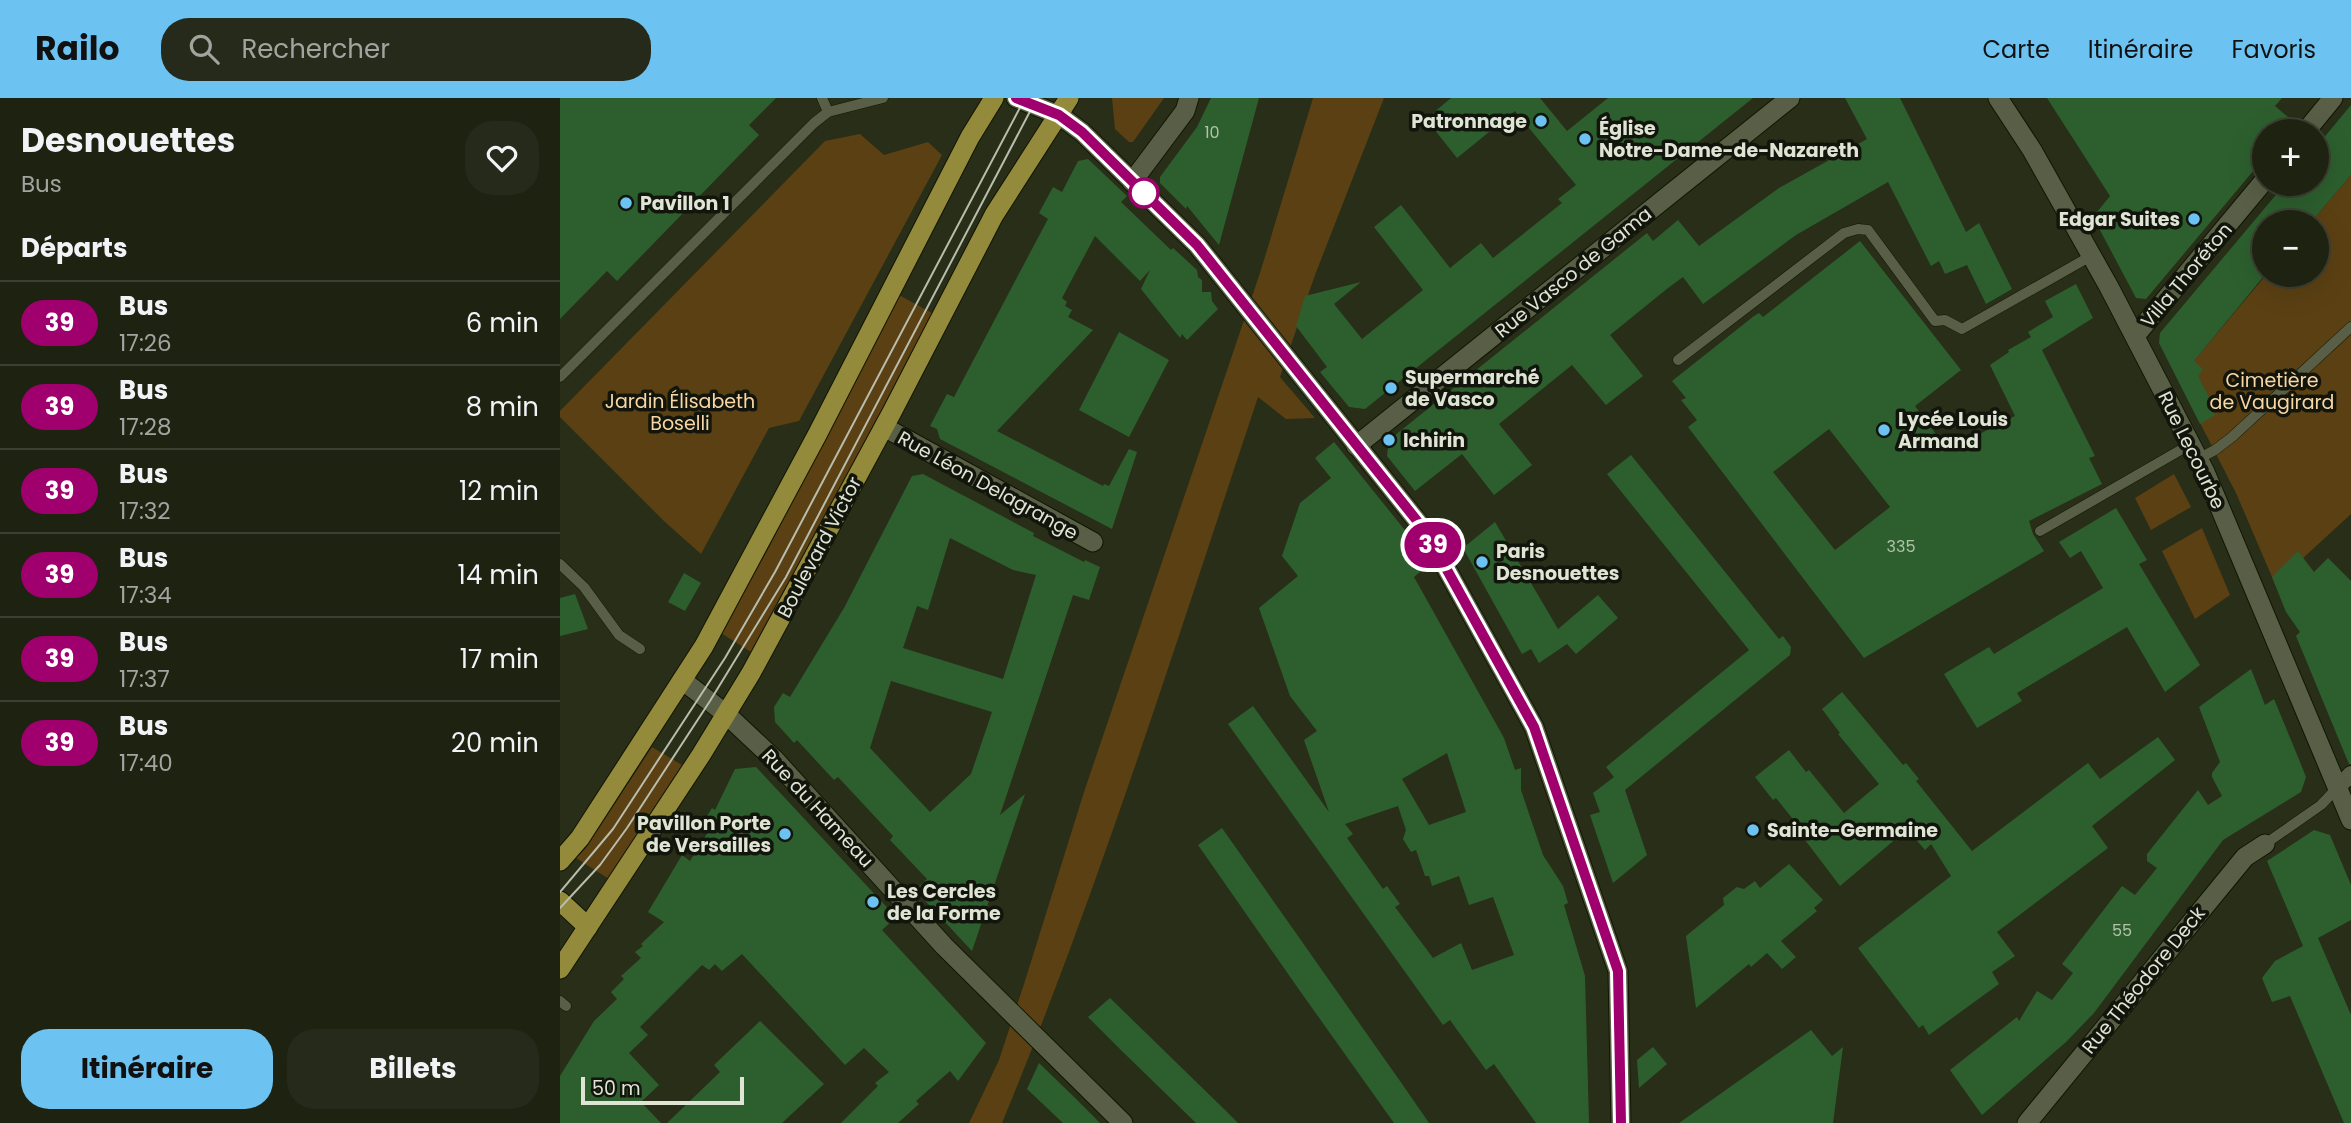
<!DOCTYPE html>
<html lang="fr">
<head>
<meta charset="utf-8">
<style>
	body { margin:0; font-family:Poppins,sans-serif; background:#262a1a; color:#f1f3f6; height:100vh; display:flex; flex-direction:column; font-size:26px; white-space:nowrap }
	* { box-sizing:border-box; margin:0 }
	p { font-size:23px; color:#a1a49f }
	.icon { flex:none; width:38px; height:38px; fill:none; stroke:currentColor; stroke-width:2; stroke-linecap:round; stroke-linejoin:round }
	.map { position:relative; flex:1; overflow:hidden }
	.side { display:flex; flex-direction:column; background:#1e2211; width:560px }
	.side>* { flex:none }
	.badge { padding:0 14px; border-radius:23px; font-size:24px; line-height:46px }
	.controls { position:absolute; left:1692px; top:21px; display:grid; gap:14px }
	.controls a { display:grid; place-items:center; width:77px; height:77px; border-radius:50%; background:#1e2211; box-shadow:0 7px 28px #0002,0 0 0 2px #3c3f31; font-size:35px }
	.scale { position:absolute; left:21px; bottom:18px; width:163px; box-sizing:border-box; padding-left:7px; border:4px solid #dfe4d5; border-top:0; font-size:19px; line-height:24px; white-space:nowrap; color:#dfe4d5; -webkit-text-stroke:5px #12150b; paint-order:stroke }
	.map>.badge { position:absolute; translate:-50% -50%; box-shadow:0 0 0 4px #fff }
	h2 { padding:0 21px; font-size:26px; line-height:63px }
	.round { display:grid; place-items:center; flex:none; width:74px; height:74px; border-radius:28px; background:#262a1a }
	.headline { display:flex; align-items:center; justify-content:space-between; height:119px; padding:0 21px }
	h1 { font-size:33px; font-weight:700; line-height:52px }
	.action { display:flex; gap:14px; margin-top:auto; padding:14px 21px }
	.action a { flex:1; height:80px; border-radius:28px; background:#6cc3f2; color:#111; font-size:28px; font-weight:700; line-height:80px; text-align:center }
	.action a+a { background:#262a1a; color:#f1f3f6 }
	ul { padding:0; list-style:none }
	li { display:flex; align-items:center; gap:21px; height:84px; padding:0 21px; border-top:2px solid #3c3f31 }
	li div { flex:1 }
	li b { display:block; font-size:26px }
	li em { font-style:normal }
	li .badge { min-width:77px; font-weight:700; text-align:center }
	header { display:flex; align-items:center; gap:42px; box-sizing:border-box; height:98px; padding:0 35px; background:#6cc3f2; color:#111 }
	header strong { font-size:33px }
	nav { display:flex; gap:38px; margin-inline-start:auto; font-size:24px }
	.search { width:490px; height:63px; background:#262a1a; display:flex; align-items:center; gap:18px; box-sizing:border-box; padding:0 24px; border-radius:28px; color:#a1a49f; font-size:26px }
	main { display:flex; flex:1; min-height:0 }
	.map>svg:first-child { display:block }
	.green { fill:#5b4013 }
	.building { fill:#2d5f2e; fill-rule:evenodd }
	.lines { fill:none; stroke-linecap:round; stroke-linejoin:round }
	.service-casing { stroke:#111602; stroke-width:11 }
	.pedestrian-casing { stroke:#111602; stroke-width:18 }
	.minor-casing { stroke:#111602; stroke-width:21 }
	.tertiary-casing { stroke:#111602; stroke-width:21 }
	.secondary-casing { stroke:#111602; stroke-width:21 }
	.primary-casing { stroke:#111602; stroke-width:21 }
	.service { stroke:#585f46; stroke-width:10 }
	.pedestrian { stroke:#585f46; stroke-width:16 }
	.minor { stroke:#585f46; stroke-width:19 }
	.tertiary { stroke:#585f46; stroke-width:19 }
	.secondary { stroke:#585f46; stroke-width:19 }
	.primary { stroke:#948a3c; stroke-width:19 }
	.tram { stroke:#b8bdac; stroke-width:2 }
	.line-casing { stroke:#fff; stroke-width:16 }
	.line { stroke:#a0006e; stroke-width:10 }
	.poi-dot { fill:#6cc3f2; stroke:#12150b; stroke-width:2.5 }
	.stop-dot { fill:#fff; stroke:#a0006e; stroke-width:3.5 }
	.labels { text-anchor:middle; stroke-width:7; stroke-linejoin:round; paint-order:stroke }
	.number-label { font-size:16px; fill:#b2c3ab }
	.poi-label { font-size:19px; font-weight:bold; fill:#dfe4d5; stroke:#12150b; text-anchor:start }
	.street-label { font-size:19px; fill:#dfe4d5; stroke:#12150b }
	.park-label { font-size:19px; fill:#f9d6a5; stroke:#12150b }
</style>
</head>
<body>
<header>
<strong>Railo</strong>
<div class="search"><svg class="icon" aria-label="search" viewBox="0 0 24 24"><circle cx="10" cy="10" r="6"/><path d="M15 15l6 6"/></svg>Rechercher</div>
<nav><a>Carte</a><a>Itinéraire</a><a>Favoris</a></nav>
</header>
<main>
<section class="side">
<div class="headline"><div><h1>Desnouettes</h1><p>Bus</p></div><a class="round"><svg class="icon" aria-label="heart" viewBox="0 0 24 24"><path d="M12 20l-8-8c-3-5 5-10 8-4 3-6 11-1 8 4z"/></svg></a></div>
<h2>Départs</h2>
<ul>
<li><span class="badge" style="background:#a0006e;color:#fff">39</span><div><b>Bus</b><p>17:26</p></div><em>6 min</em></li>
<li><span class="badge" style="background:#a0006e;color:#fff">39</span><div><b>Bus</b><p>17:28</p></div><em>8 min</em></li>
<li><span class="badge" style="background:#a0006e;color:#fff">39</span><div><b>Bus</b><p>17:32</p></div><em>12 min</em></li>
<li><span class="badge" style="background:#a0006e;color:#fff">39</span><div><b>Bus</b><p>17:34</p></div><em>14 min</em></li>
<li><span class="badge" style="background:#a0006e;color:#fff">39</span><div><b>Bus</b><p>17:37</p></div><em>17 min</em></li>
<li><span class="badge" style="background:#a0006e;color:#fff">39</span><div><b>Bus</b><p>17:40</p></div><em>20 min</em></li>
</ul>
<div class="action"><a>Itinéraire</a><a>Billets</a></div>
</section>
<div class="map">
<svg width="1791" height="1025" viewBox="0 0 1791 1025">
	<rect width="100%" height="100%" fill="#282e17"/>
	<g class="green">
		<polygon points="552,0 604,0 573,44 569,44 555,31"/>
		<path d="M 753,0 L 824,0 L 755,177 L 720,279 L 755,320 L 726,321 L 698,299 C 617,542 540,788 442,1025 L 409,1025 L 439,962 L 464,886 L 524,694 L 700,175 Z"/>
		<polygon points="300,36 324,57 368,44 382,57 239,323 209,330 141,456 105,424 0,319 0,313 265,43"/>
		<polygon points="1791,77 1791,416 1715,486 1676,395 1618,282 1706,177 1757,177 1757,124 1751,124"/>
		<polygon points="339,197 372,215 224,499 191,554 161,535 207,453"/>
		<polygon points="1614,376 1631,409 1591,432 1575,400"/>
		<polygon points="1642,430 1670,497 1635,521 1602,453"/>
		<polygon points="92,649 122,667 49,781 16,760 26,750"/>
	</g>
	<g class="building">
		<polygon points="0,0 216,0 189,27 199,37 57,183 47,173 0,221"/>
		<polygon points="651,0 699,0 659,147 627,108 626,111 600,85 600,79 637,29"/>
		<polygon points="891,0 980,0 1007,33 1048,0 1193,0 805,311 789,309 760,274 767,269 736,228 745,198 801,184 774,206 802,241 863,192 814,129 841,107 890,170 921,145 933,160 1002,105 998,101 1016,87 955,13 897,60 866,21"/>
		<polygon points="1285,0 1340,0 1406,134 1419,125 1452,191 1426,206 1407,167 1385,176 1379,163 1371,168 1328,84 1236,137 1143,206 1123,179 1108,190 1050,237 1083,278 1046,307 1012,267 939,326 972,367 934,397 902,356 855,393 827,358 829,342 1087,135 1093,143 1118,122 1139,148 1219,90 1307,41"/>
		<polygon points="1487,0 1722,0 1715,8 1734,24 1727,33 1704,33 1704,60 1586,201 1576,200 1533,119 1550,98"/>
		<polygon points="1791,7 1791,77 1751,124 1704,124 1704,178 1634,263 1643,271 1638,278 1650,301 1647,302 1655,317 1640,326 1599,245 1600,235 1725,86 1757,86 1757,48"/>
		<polygon points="528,61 567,98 561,104 611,152 613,150 637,172 638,179 642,182 642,194 651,194 652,203 658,211 627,242 622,236 620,240 581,191 590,172 580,183 535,138 502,200 507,204 505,208 512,212 508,219 533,232 437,333 543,388 544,386 549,388 569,351 577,354 552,431 380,341 377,331 370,328 387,296 394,299 472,151 488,121 479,115 493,89 502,94 518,63"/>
		<path d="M 1300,143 L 1401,272 L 1355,308 L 1388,352 L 1455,318 L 1430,267 L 1449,254 L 1448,252 L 1471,239 L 1468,234 L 1493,219 L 1485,203 L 1516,186 L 1533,220 L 1482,252 L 1535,358 L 1529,360 L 1542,386 L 1469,423 L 1473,436 L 1484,453 L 1304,560 L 1128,329 L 1137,322 L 1121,302 L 1126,300 L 1112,283 L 1194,218 L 1199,215 L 1203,219 ZM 1269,331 L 1330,409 L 1275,452 L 1213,374 Z"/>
		<polygon points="559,234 609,262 569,339 519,312"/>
		<path d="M 774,344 L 852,441 L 860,456 L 867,468 L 854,479 L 944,640 L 955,672 L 961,670 L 961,692 L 983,757 L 1003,788 L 1008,805 L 1004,807 L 1025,878 L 1029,1025 L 976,1025 L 934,966 L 926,972 L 890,922 L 883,927 L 668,626 L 693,608 L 769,714 L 744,642 L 757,633 L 730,598 L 699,510 L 738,478 L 722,458 L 740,405 L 771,380 L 755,360 ZM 887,655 L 906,714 L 869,727 L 842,681 ZM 838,708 L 846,732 L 843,741 L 851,754 L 856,752 L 865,778 L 869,778 L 872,788 L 899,778 L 909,807 L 933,799 L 954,857 L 912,872 L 901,845 L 873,860 L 835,809 L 840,806 L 827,788 L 823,791 L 787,740 L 793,736 L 785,726 Z"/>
		<polygon points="1071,357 1219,541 1223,538 1231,549 1230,557 1065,692 1087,757 1053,785 1030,717 1040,714 1033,695 1054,679 1046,669 1189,552 1047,376"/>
		<path d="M 363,376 L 474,435 L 473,438 L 524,464 L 525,462 L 540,469 L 529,502 L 513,497 L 440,717 L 465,696 L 412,853 L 355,792 L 367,781 L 330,742 L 333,738 L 278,679 L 274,682 L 237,642 L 234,645 L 215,624 L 214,609 L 223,595 L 230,599 L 284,510 L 352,378 ZM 390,440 L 453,472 L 476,477 L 443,581 L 343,550 L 357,508 L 368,512 ZM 331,583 L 432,614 L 411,676 L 370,714 L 310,650 Z"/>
		<polygon points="1556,410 1587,462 1579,466 1640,567 1605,594 1567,529 1457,595 1462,603 1417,630 1384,576 1429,549 1434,556 1543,490 1521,453 1510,460 1499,444"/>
		<polygon points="935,424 998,531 1038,497 1058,520 1016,556 1007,546 979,565 971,551 962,556 903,450"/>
		<polygon points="1738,453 1754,474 1768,460 1791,483 1791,666 1789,666 1736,538 1740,534 1726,514 1712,479"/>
		<polygon points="124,475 141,485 125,513 108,504"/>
		<polygon points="15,496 28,531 0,538 0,500"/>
		<polygon points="1691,571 1705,607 1714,601 1738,659 1746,679 1741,694 1663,742 1534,915 1506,944 1422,1017 1390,972 1457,919 1459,923 1477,893 1492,902 1513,875 1502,866 1562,788 1575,797 1597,770 1587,763 1587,756 1638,692 1648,707 1662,698 1652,679 1652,675 1660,664 1639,609"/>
		<polygon points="1282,594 1343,667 1346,665 1359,681 1356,683 1412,753 1528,665 1540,681 1598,639 1615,662 1532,728 1548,750 1437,834 1455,858 1432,874 1439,886 1369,937 1363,927 1359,930 1298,850 1391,778 1371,746 1365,752 1352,737 1349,740 1344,734 1280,788 1245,742 1248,740 1216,700 1213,702 1195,679 1229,652 1246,674 1249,672 1284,715 1319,686 1278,636 1280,635 1262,611"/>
		<polygon points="196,669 336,819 322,832 426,945 398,983 390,973 356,1003 359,1006 338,1025 281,1025 318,988 315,985 329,974 304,950 285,967 182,856 162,873 155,866 149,872 142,867 80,929 88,937 69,955 99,987 81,1004 101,1025 0,1025 0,978 34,923 57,901 51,894 64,881 61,878 81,860 75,854 83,848 81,846 104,824 88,814 122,757 130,763 148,734 140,729 152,710 155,712 175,671"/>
		<polygon points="662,730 847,993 869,1025 834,1025 740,893 638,747"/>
		<polygon points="1754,732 1770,737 1791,787 1791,822 1758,840 1791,917 1791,1025 1784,1025 1730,898 1712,904 1702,880 1715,863 1743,848 1707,763"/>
		<polygon points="1229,766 1263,802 1254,810 1257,813 1221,843 1236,859 1222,871 1207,855 1191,869 1189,866 1136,910 1126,838 1164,807 1163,800 1177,789 1184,791 1195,783 1200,790"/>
		<polygon points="550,900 664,1011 678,1025 636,1025 564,955 528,919"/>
		<polygon points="200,923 264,986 222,1025 107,1025 160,974 154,967"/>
		<polygon points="1251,932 1272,958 1283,949 1273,1025 1119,1025"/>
		<polygon points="1093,949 1107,966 1079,990 1077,962"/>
		<polygon points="479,965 513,998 540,1025 503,1025 467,991"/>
	</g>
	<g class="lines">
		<g class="service-casing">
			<g id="service">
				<polyline points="262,0 268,14"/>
				<polyline points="1118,262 1284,135 1298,131 1308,132 1375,223 1385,222 1402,231 1531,158"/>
				<polyline points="0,279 254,25 268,14 323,0"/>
				<polyline points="1638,361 1655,352 1672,339 1791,229"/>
				<polyline points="1480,433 1631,346"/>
				<polyline points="0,466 24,489 59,537 80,551"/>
				<polyline points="1705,746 1761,707 1777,690"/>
				<polyline points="0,903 6,908"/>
			</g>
		</g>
		<g class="pedestrian-casing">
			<polyline id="pedestrian" points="1778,689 1791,676"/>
		</g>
		<g class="minor-casing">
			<g id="minor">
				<polyline points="1746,33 1773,0"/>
				<polyline points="572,84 625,13 629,0"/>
				<polyline points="1575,238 1704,83"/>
				<polyline points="324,329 533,444"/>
				<polyline points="796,348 1230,0"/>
				<polyline points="1467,1025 1685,759 1705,746"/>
			</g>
		</g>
		<g class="tertiary-casing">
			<g id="tertiary">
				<polyline points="499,17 522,34 637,147 866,434 974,629 1058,873 1061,1025"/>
				<polyline points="122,582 166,616 215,662 384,848 563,1025"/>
			</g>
		</g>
		<g class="secondary-casing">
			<g id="secondary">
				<polyline points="456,0 499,17"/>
				<polyline points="1438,0 1472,52 1549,189 1645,374 1791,722"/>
			</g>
		</g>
		<g class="primary-casing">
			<g id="primary">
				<polyline points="0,763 20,740 144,548 257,337 410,39 434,0"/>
				<polyline points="0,803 28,829"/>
				<polyline points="0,871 141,657 191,575 332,314 434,117 509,0"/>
			</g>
		</g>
		<use href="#service" class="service"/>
		<use href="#pedestrian" class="pedestrian"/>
		<use href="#minor" class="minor"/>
		<use href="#tertiary" class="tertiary"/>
		<use href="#secondary" class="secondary"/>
		<use href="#primary" class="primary"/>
		<g class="tram">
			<polyline points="0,794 53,731 165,560 215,474 465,0"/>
			<polyline points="0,810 40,767 67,730 150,603 226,479 477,0"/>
		</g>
	</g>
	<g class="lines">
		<g class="line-casing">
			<polyline id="line" points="456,0 499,17 522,34 637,147 866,434 974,629 1058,873 1061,1025"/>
		</g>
		<use href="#line" class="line"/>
	</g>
	<g class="poi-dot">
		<circle cx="981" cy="23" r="7"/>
		<circle cx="1025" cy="41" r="7"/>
		<circle cx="66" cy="105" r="7"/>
		<circle cx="1634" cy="121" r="7"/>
		<circle cx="831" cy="290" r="7"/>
		<circle cx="1324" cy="332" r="7"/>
		<circle cx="829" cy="342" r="7"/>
		<circle cx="922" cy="464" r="7"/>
		<circle cx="1193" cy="732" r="7"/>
		<circle cx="225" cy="736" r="7"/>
		<circle cx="313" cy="804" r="7"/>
	</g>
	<circle class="stop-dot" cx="584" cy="95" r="14"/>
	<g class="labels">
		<g class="number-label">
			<text x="652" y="40">10</text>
			<text x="1341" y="454">335</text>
			<text x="1562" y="838">55</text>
		</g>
		<g class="poi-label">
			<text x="967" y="30" text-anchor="end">Patronnage</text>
			<text x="1039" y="37">Église<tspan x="1039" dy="22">Notre-Dame-de-Nazareth</tspan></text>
			<text x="80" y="112">Pavillon 1</text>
			<text x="1620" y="128" text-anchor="end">Edgar Suites</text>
			<text x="845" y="286">Supermarché<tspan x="845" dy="22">de Vasco</tspan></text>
			<text x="1338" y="328">Lycée Louis<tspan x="1338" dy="22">Armand</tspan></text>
			<text x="843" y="349">Ichirin</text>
			<text x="936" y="460">Paris<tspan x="936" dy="22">Desnouettes</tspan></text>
			<text x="211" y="732" text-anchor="end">Pavillon Porte<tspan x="211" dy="22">de Versailles</tspan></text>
			<text x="1207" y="739">Sainte-Germaine</text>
			<text x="327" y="800">Les Cercles<tspan x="327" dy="22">de la Forme</tspan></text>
		</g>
		<g class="street-label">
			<text transform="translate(1013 174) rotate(-39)" y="7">Rue Vasco de Gama</text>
			<text transform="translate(1626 177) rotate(-50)" y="7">Villa Thoréton</text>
			<text transform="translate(1632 352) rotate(64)" y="7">Rue Lecourbe</text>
			<text transform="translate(428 387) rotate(29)" y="7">Rue Léon Delagrange</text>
			<text transform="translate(259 449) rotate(-62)" y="7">Boulevard Victor</text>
			<text transform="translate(258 710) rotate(47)" y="7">Rue du Hameau</text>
			<text transform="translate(1583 882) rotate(-51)" y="7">Rue Théodore Deck</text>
		</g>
		<g class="park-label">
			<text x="1712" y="289">Cimetière<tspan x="1712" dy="22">de Vaugirard</tspan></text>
			<text x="120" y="310">Jardin Élisabeth<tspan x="120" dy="22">Boselli</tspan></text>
		</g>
	</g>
</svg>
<div class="controls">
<a>+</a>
<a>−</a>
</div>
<div class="scale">50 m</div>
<b class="badge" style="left:873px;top:447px;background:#a0006e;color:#fff">39</b>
</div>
</main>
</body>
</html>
